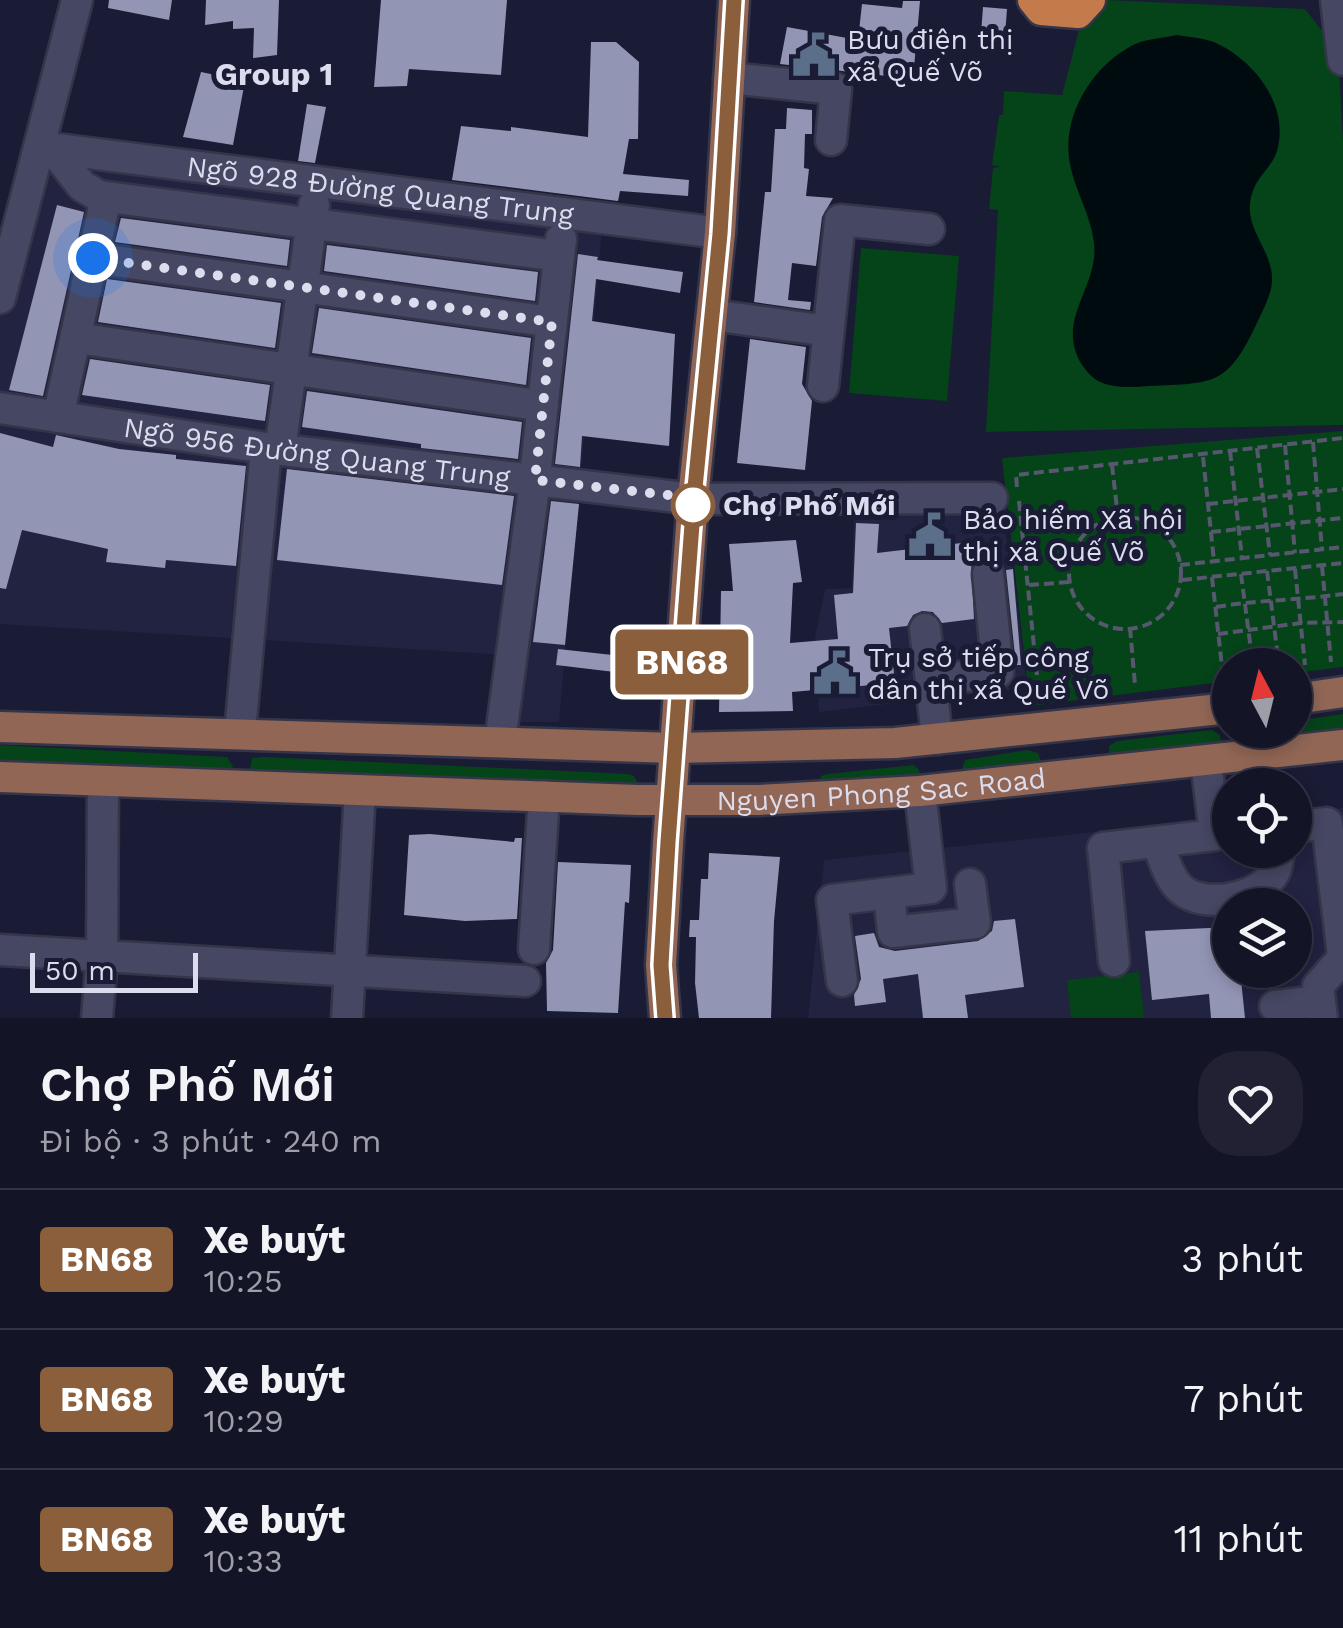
<!DOCTYPE html>
<html lang="vi">
<head>
<meta charset="utf-8">
<style>
	body { margin:0; font-family:"Work Sans",sans-serif; background:#212133; color:#f1f3f6; height:100vh; display:flex; flex-direction:column; font-size:38px; white-space:nowrap }
	* { box-sizing:border-box; margin:0 }
	p { font-size:32px; color:#9d9ea7 }
	.icon { flex:none; width:55px; height:55px; fill:none; stroke:currentColor; stroke-width:2; stroke-linecap:round; stroke-linejoin:round }
	.map { position:relative; height:1018px; overflow:hidden }
	.panel { display:flex; flex-direction:column; background:#141427; flex:1 }
	.panel>* { flex:none }
	.badge { padding:0 20px; border-radius:8px; font-size:35px; line-height:65px }
	.needle { width:65px; rotate:353deg }
	.controls { position:absolute; left:1212px; top:648px; display:grid; gap:20px }
	.controls a { display:grid; place-items:center; width:100px; height:100px; border-radius:50%; background:#141427; box-shadow:0 5px 15px #0003,0 0 0 2px #334; font-size:50px }
	.scale { position:absolute; left:30px; bottom:25px; width:168px; box-sizing:border-box; padding-left:10px; border:5px solid #dbddee; border-top:0; font-size:28px; line-height:35px; white-space:nowrap; color:#dbddee; -webkit-text-stroke:8px #1a1b34; paint-order:stroke }
	.you { position:absolute; width:50px; height:50px; margin:-25px; border:8px solid #fff; border-radius:50%; background:#1a73e8; box-shadow:0 0 0 15px #1a73e833 }
	.map>.badge { position:absolute; translate:-50% -50%; box-shadow:0 0 0 5px #fff }
	.round { display:grid; place-items:center; flex:none; width:105px; height:105px; border-radius:40px; background:#212133 }
	.overview { display:flex; align-items:center; justify-content:space-between; height:170px; padding:0 40px }
	h1 { font-size:48px; font-weight:600; line-height:75px }
	ul { padding:0; list-style:none }
	li { display:flex; align-items:center; gap:30px; height:140px; padding:0 40px; border-top:2px solid #334 }
	li div { flex:1 }
	li b { display:block; font-size:38px }
	li em { font-style:normal }
	li .badge { min-width:110px; font-weight:700; text-align:center }
	.map>svg:first-child { display:block }
	.built { fill:#222241; fill-rule:evenodd }
	.green { fill:#054319 }
	.water { fill:#000b0f }
	.building { fill:#9295b4 }
	.lines { fill:none; stroke-linecap:round; stroke-linejoin:round }
	.minor-casing { stroke:#353549; stroke-width:35 }
	.major-casing { stroke:#353549; stroke-width:35 }
	.highway-casing { stroke:#353549; stroke-width:35 }
	.path { stroke:#57586f; stroke-width:4; stroke-dasharray:10 5; stroke-linecap:butt }
	.minor { stroke:#454763; stroke-width:30 }
	.major { stroke:#916655; stroke-width:30 }
	.highway { stroke:#c47b4b; stroke-width:30 }
	.line-casing { stroke:#fff; stroke-width:22 }
	.line { stroke:#8b5e3c; stroke-width:15 }
	.walk { stroke:#dbddee; stroke-width:10; stroke-dasharray:0 18 }
	.stop-dot { fill:#fff; stroke:#8b5e3c; stroke-width:5 }
	.labels { text-anchor:middle; stroke-width:10; stroke-linejoin:round; paint-order:stroke }
	.poi-label { font-size:28px; fill:#dbddee; stroke:#1a1b34; text-anchor:start }
	.street-label { font-size:28px; fill:#dbddee; stroke:#1a1b34 }
	.stop-label { font-size:28px; font-weight:bold; fill:#dbddee; stroke:#1a1b34; text-anchor:start }
	.quarter-label { font-size:32px; font-weight:bold; fill:#dbddee; stroke:#1a1b34 }
</style>
</head>
<body>
<div class="map">
<svg width="1343" height="1018" viewBox="0 0 1343 1018">
	<rect width="100%" height="100%" fill="#1a1b34"/>
	<g class="built">
		<polygon points="37,159 602,228 559,722 518,722 523,656 0,624 0,307"/>
		<polygon points="1002,501 1010,566 1013,566 1027,688 819,712 815,637 825,589 852,588 854,505"/>
		<path d="M 1343,808 L 1343,1018 L 808,1018 L 824,860 L 1230,818 L 1230,850 L 1295,850 L 1295,813 ZM 1230,905 L 1295,905 L 1295,970 L 1230,970 Z"/>
	</g>
	<g class="green">
		<polygon points="1106,0 1305,9 1338,51 1343,140 1343,425 986,432 998,210 989,209 993,168 1000,167 992,165 999,115 1003,115 1004,91 1062,95 1084,11"/>
		<polygon points="861,248 959,256 947,401 849,393"/>
		<polygon points="1343,431 1343,667 1295,673 1295,665 1230,665 1230,681 1030,706 1002,458"/>
		<polygon points="1343,714 1343,737 1252,740 1254,730 1295,730 1295,721"/>
		<polygon points="1212,730 1220,735 1221,746 1109,758 1109,746 1117,741"/>
		<polygon points="0,745 227,757 233,767 231,771 0,764"/>
		<polygon points="1027,750 1038,753 1042,764 961,772 965,760"/>
		<polygon points="266,757 628,774 634,776 638,784 636,788 249,774 252,758"/>
		<polygon points="914,765 919,770 920,778 818,785 821,776 827,774"/>
		<polygon points="1139,972 1144,1018 1071,1018 1067,980"/>
	</g>
	<path class="water" d="M 1177,35 C 1189,37 1203,38 1214,42 C 1254,60 1290,105 1277,151 C 1271,170 1253,177 1250,204 C 1247,232 1274,253 1272,282 C 1271,296 1262,312 1256,325 C 1227,386 1214,383 1150,386 C 1133,387 1114,389 1098,381 C 1090,376 1082,366 1078,358 C 1059,316 1099,285 1094,243 C 1091,215 1075,191 1070,164 C 1061,117 1091,67 1133,45 C 1145,39 1163,38 1177,35 Z"/>
	<g class="building">
		<polygon points="109,0 172,0 169,20 108,8"/>
		<polygon points="206,0 279,0 277,55 253,58 254,28 233,29 233,21 205,25"/>
		<polygon points="381,0 507,0 501,75 409,69 407,86 374,87"/>
		<polygon points="903,1 920,1 913,79 780,64 787,27 858,40 862,4 902,8"/>
		<polygon points="983,7 1007,9 1005,36 981,34"/>
		<polygon points="591,42 616,42 639,62 638,139 629,139 623,174 689,180 688,196 620,191 618,201 452,180 461,126 511,131 511,127 588,137"/>
		<polygon points="201,72 245,81 233,145 183,137"/>
		<polygon points="307,104 326,107 315,163 298,161"/>
		<polygon points="787,108 812,110 812,134 805,134 804,168 809,169 806,196 833,198 822,217 816,266 792,263 788,300 811,302 810,310 754,302 765,192 771,192 775,129 786,129"/>
		<polygon points="57,205 84,212 43,396 9,390"/>
		<polygon points="121,218 290,240 287,266 115,242"/>
		<polygon points="327,245 538,272 535,301 324,271"/>
		<polygon points="578,254 598,257 597,260 683,272 680,293 596,279 592,321 675,334 669,446 582,436 580,467 555,464"/>
		<polygon points="107,279 281,303 275,348 98,322"/>
		<polygon points="319,308 531,338 526,385 312,353"/>
		<polygon points="750,339 806,347 802,384 812,401 805,470 737,463"/>
		<polygon points="90,359 270,385 265,421 82,395"/>
		<polygon points="307,391 522,422 518,459 421,448 421,444 302,427"/>
		<polygon points="0,433 53,447 56,435 119,449 176,455 176,459 246,466 236,566 166,560 165,568 106,562 108,549 22,530 6,589 0,588"/>
		<polygon points="287,469 514,496 502,585 277,560"/>
		<polygon points="551,501 579,504 565,645 533,642"/>
		<polygon points="856,523 879,524 877,553 970,542 974,619 942,623 933,612 922,611 913,615 907,626 889,628 895,683 792,692 793,711 719,712 721,591 733,591 729,544 796,540 802,582 793,583 790,643 838,639 834,595 853,593"/>
		<polygon points="1013,569 1021,665 1016,665 1006,570"/>
		<polygon points="558,649 649,659 648,676 556,665"/>
		<polygon points="430,834 514,842 515,838 522,838 517,919 465,921 404,915 409,835"/>
		<polygon points="709,853 780,857 774,921 771,1018 699,1018 695,983 696,937 689,937 690,920 699,920 701,879 708,879"/>
		<polygon points="558,862 631,865 629,903 625,902 618,1013 547,1011 546,963 553,950"/>
		<polygon points="1015,919 1024,987 965,995 968,1018 923,1018 918,974 883,979 886,1002 855,1006 854,995 861,979 855,936 874,933 879,947 895,951 978,941 992,931 994,921"/>
		<polygon points="1230,927 1230,970 1240,970 1245,1018 1211,1018 1209,994 1152,1000 1145,931"/>
	</g>
	<g class="lines">
		<g class="minor-casing">
			<g id="minor">
				<polyline points="1336,0 1343,60"/>
				<polyline points="729,78 836,89 831,140"/>
				<path id="s1" d="M 41,147 L 720,233"/>
				<polyline points="52,148 82,186 99,196 559,256"/>
				<polyline points="93,258 552,322"/>
				<polyline points="0,298 77,0"/>
				<polyline points="712,315 828,331"/>
				<polyline points="76,338 543,406"/>
				<polyline points="823,386 840,220 929,229"/>
				<path id="s2" d="M 0,408 L 266,448 L 693,499 L 992,498"/>
				<polyline points="58,417 106,197"/>
				<polyline points="280,450 314,205"/>
				<polyline points="925,629 931,681"/>
				<polyline points="240,732 266,448"/>
				<polyline points="937,739 931,681 998,672 988,574"/>
				<polyline points="500,742 532,503 561,239"/>
				<polyline points="1295,827 1327,823 1343,956"/>
				<path d="M 1157,842 C 1163,857 1169,880 1182,890 C 1205,909 1259,899 1274,873 C 1278,866 1278,857 1279,850"/>
				<polyline points="889,893 893,932 975,923 970,884"/>
				<polyline points="534,949 544,796"/>
				<polyline points="0,950 525,981"/>
				<polyline points="1114,961 1103,848 1215,835 1206,761"/>
				<polyline points="842,981 832,900 931,888 920,791"/>
				<polyline points="1275,1006 1320,1001"/>
				<polyline points="97,1018 102,956 103,782"/>
				<polyline points="347,1018 360,791"/>
				<polyline points="1322,1018 1318,986 1343,958"/>
			</g>
		</g>
		<g class="major-casing">
			<g id="major">
				<polyline points="1295,699 1343,692"/>
				<polyline points="0,727 675,748 895,743 1230,708"/>
				<path id="s3" d="M 0,777 L 637,800 L 759,800 L 920,791 L 1343,745"/>
				<polyline points="665,1018 661,965 668,843 693,499 720,233 734,0"/>
			</g>
		</g>
		<g class="highway-casing">
			<polyline id="highway" points="1033,0 1041,10 1078,13 1090,0"/>
		</g>
		<g class="path">
			<polyline points="1313,442 1322,550"/>
			<polyline points="1285,445 1295,553"/>
			<polyline points="1257,448 1270,555"/>
			<polyline points="1230,451 1242,558"/>
			<polyline points="1203,457 1214,561"/>
			<polyline points="1112,465 1118,517"/>
			<polyline points="1017,487 1016,475 1343,438"/>
			<polyline points="1019,501 1039,695"/>
			<polyline points="1208,504 1343,489"/>
			<circle cx="1125" cy="573" r="56"/>
			<polyline points="1211,532 1343,518"/>
			<polyline points="1180,565 1343,547"/>
			<polyline points="1322,566 1331,662"/>
			<polyline points="1295,569 1305,665"/>
			<polyline points="1267,571 1279,665"/>
			<polyline points="1241,574 1253,665"/>
			<polyline points="1212,577 1223,676"/>
			<polyline points="1182,580 1343,563"/>
			<polyline points="1029,585 1070,582"/>
			<path d="M 1216,607 C 1258,600 1300,600 1343,594"/>
			<polyline points="1130,628 1135,685"/>
			<polyline points="1218,634 1301,623 1343,622"/>
		</g>
		<use href="#minor" class="minor"/>
		<use href="#major" class="major"/>
		<use href="#highway" class="highway"/>
	</g>
	<g class="lines">
		<g class="line-casing">
			<polyline id="line" points="665,1018 661,965 668,842 694,498 720,234 734,0"/>
		</g>
		<use href="#line" class="line"/>
		<polyline class="walk" points="93,258 552,322 535,480 694,498 693,505"/>
	</g>
	<defs>
		<g id="civic-bare" transform="scale(3.45)"><path d="M-.6-6.5H3V-4.5H.6V-3L4-1V1h2V6H-6V1h2V-1L-.6-3ZM-1.2 2.5V6h2.4V2.5Z" fill="#5c6f8a" stroke="#1a1b34" stroke-width="2.5" paint-order="stroke"/></g>
	</defs>
	<g fill-rule="evenodd">
		<use href="#civic-bare" x="814" y="55"/>
		<use href="#civic-bare" x="930" y="535"/>
		<use href="#civic-bare" x="835" y="673"/>
	</g>
	<circle class="stop-dot" cx="693" cy="505" r="20"/>
	<g class="labels">
		<g class="poi-label">
			<text x="847" y="49">Bưu điện thị<tspan x="847" dy="32">xã Quế Võ</tspan></text>
			<text x="963" y="529">Bảo hiểm Xã hội<tspan x="963" dy="32">thị xã Quế Võ</tspan></text>
			<text x="868" y="667">Trụ sở tiếp công<tspan x="868" dy="32">dân thị xã Quế Võ</tspan></text>
		</g>
		<g class="street-label">
			<text dy="10" stroke="none"><textPath href="#s1" startOffset="342">Ngõ 928 Đường Quang Trung</textPath></text>
			<text dy="10" stroke="none"><textPath href="#s2" startOffset="320">Ngõ 956 Đường Quang Trung</textPath></text>
			<text dy="10" stroke="none"><textPath href="#s3" startOffset="882">Nguyen Phong Sac Road</textPath></text>
		</g>
		<g class="stop-label">
			<text x="723" y="515">Chợ Phố Mới</text>
		</g>
		<g class="quarter-label">
			<text x="274" y="85">Group 1</text>
		</g>
	</g>
</svg>
<div class="controls">
<a><svg class="needle" viewBox="-14 -14 28 28"><path d="M0-13l5 13h-10z" fill="#e53935"/><path d="M0 13l5-13h-10z" fill="#9d9ea7"/></svg></a>
<a><svg class="icon" aria-label="locate" viewBox="0 0 24 24"><circle cx="12" cy="12" r="6"/><path d="M12 2v4M12 18v4M2 12h4M18 12h4"/></svg></a>
<a><svg class="icon" aria-label="layers" viewBox="0 0 24 24"><path d="M12 4l9 5-9 5-9-5zM3 14l9 5 9-5"/></svg></a>
</div>
<div class="scale">50 m</div>
<div class="you" style="left:93px;top:258px"></div>
<b class="badge" style="left:682px;top:662px;background:#8b5e3c;color:#fff">BN68</b>
</div>
<section class="panel">
<div class="overview"><div><h1>Chợ Phố Mới</h1><p>Đi bộ · 3 phút · 240 m</p></div><a class="round"><svg class="icon" aria-label="heart" viewBox="0 0 24 24"><path d="M12 20l-8-8c-3-5 5-10 8-4 3-6 11-1 8 4z"/></svg></a></div>
<ul>
<li><span class="badge" style="background:#8b5e3c;color:#fff">BN68</span><div><b>Xe buýt</b><p>10:25</p></div><em>3 phút</em></li>
<li><span class="badge" style="background:#8b5e3c;color:#fff">BN68</span><div><b>Xe buýt</b><p>10:29</p></div><em>7 phút</em></li>
<li><span class="badge" style="background:#8b5e3c;color:#fff">BN68</span><div><b>Xe buýt</b><p>10:33</p></div><em>11 phút</em></li>
</ul>
</section>
</body>
</html>
